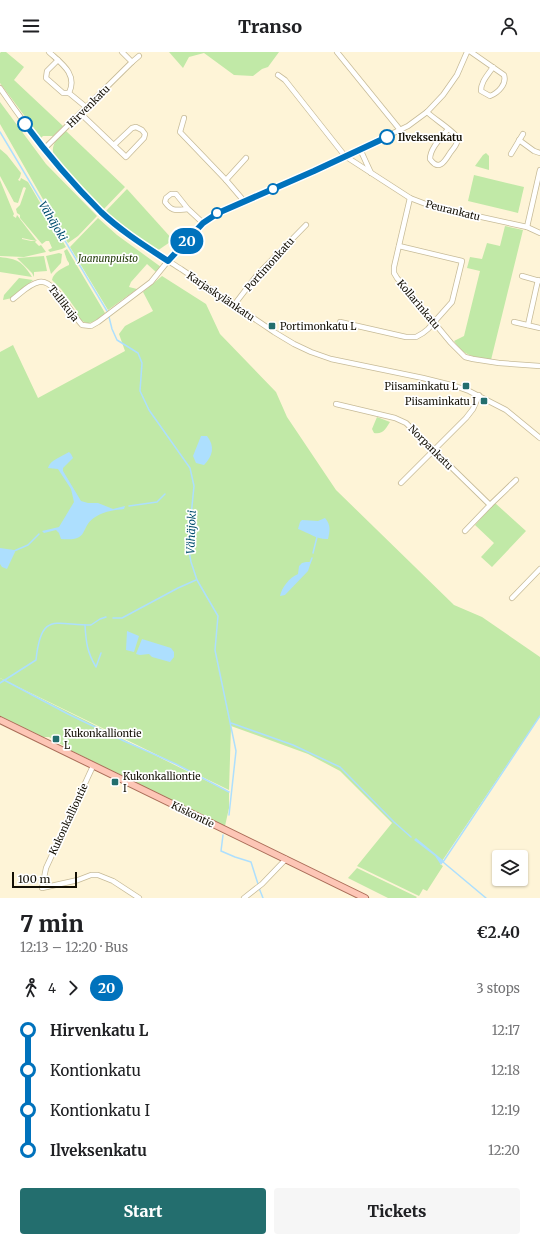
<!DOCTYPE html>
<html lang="en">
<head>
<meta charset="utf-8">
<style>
	body { margin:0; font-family:Merriweather,serif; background:#f6f6f6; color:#202124; height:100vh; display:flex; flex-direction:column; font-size:15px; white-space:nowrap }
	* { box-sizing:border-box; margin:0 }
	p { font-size:13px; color:#757577 }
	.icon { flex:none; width:22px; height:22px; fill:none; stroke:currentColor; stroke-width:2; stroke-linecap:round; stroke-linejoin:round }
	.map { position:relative; height:846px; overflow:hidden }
	.side { display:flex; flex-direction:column; background:#fff; flex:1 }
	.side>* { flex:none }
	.badge { padding:0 8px; border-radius:13px; font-size:14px; line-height:26px }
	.controls { position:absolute; left:492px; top:798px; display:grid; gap:8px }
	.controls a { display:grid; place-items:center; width:36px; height:36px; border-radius:4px; background:#fff; box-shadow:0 1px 3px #0004; font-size:20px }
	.scale { position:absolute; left:12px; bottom:10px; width:65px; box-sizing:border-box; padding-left:4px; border:2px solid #130f04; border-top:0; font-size:11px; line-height:14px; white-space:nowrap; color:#130f04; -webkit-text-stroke:3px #fff; paint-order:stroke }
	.map>.badge { position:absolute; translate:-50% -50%; box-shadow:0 0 0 2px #fff }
	.legs { display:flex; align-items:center; gap:6px; height:44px; padding:0 20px; font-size:13px }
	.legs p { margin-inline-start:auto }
	.summary { display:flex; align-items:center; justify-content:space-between; height:68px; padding:0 20px }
	h1 { font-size:22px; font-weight:800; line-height:30px }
	.cta { display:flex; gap:8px; margin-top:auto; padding:8px 20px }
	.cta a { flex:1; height:46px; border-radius:4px; background:#236e6e; color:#fff; font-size:16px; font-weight:800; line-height:46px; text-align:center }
	.cta a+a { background:#f6f6f6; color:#202124 }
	ul { padding:0 20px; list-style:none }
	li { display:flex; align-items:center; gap:14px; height:40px; font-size:15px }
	li i { display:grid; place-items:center; width:6px; height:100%; margin:0 5px; background:currentColor }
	li i::after { content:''; width:10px; height:10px; margin:-5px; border:3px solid; border-radius:50%; background:#fff }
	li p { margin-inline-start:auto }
	li:first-child i { background:linear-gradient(#0000 50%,currentColor 0) }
	li:last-child i { background:linear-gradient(currentColor 50%,#0000 0) }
	header { display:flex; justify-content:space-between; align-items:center; height:52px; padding:0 20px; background:#fff; font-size:18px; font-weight:800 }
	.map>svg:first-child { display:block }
	.green { fill:#c1e9a7 }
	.water { fill:#addffe }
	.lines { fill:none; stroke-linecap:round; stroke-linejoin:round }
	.stream { stroke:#addffe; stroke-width:1.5 }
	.minor-casing { stroke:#c7bb98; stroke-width:6 }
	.major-casing { stroke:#aa6d58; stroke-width:8 }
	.minor { stroke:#fff; stroke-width:4.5 }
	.major { stroke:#fdc6b6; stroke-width:6 }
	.line-1-casing { stroke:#fff; stroke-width:9 }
	.line-1 { stroke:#0072bc; stroke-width:6 }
	.stop-1-dot { fill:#fff; stroke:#0072bc; stroke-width:2 }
	.poi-dot { fill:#236e6e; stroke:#fff; stroke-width:1.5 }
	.labels { text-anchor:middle; stroke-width:3.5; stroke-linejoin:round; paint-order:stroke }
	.street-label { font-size:10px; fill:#130f04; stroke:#fff }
	.stop-label { font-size:10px; font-weight:bold; fill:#130f04; stroke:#fff; text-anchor:start }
	.park-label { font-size:10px; font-style:italic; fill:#1b3601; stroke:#fff }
	.poi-label { font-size:10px; fill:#130f04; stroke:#fff; text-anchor:start }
	.water-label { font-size:11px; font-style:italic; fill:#024e6f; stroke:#fff }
</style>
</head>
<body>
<header><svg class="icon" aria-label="menu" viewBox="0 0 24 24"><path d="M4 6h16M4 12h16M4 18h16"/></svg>Transo<svg class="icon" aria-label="person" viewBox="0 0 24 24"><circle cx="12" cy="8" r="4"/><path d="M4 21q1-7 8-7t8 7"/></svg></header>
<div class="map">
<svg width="540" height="846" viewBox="0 0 540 846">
	<rect width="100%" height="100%" fill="#fef4d7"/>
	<g class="green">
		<polygon points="1,0 6,0 24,15 14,28 63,74 53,84 43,84 41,86 0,31 0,1"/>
		<polygon points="169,0 279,0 268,15 262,17 253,24 234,23 204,1 189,5 183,16"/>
		<polygon points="0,50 46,112 97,164 78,184 68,191 0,72"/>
		<path d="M 66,79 L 125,135 L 103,158 L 54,104 C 50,92 58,86 66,79 Z"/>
		<polygon points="0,97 7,103 21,121 20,125 18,128 20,129 21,126 28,130 66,195 62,197 50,200 48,198 52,196 49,189 46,189 42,192 20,166 20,163 17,161 16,157 20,153 26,136 24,135 23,136 18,151 14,150 0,124"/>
		<polygon points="486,101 489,104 489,118 475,114 483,103"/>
		<polygon points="474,123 524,135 518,161 468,149"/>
		<polygon points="0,128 14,162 13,164 16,166 17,163 36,188 31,188 22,186 22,187 31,189 37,188 35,190 39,194 41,193 46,200 24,205 0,204"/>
		<polygon points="127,137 173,188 157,199 105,160"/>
		<polygon points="98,166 117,183 161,215 156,220 147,212 131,230 129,235 137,237 108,258 70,195"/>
		<path d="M 505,174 L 523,178 L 491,308 C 472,304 465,305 454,289 L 464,284 L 480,219 L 467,216 L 470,205 L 482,207 L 487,191 L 500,194 Z"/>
		<path d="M 67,197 L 105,261 C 93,271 87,277 76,262 L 78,260 L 61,237 L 52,228 C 53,221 62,216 69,213 L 69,211 L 67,208 L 64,199 Z"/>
		<polygon points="59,201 62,202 61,211 51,222 46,204"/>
		<polygon points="44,204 47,219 34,220 34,225 32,221 17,206"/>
		<path d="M 0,205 C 17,207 22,209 32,225 L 0,220 Z"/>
		<polygon points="162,224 206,252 220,282 276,340 287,365 336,438 454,553 482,565 540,605 540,664 440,812 443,814 427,839 423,837 419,844 357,814 392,771 340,719 308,702 231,674 229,738 0,626 0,300 13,293 38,346 125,299 119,282 125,274 153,259 143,240"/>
		<polygon points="19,226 33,228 12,246 3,248 4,243"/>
		<path d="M 377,365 L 390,370 C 386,376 383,383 374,381 L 372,377 Z"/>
		<polygon points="495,451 526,479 492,515 481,505 494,491 475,473"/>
		<polygon points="0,626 229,740 229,756 225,774 74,700 49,685 43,685 0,664"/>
		<polygon points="357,816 417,845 416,846 388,846 348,826"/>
	</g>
	<g class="water">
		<path d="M 201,384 L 207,384 C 215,394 213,404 204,413 L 196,411 L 193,404 Z"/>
		<path d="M 69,400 L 71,402 L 73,406 L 63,416 L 63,419 L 81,449 L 88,451 L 98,451 L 113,457 L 125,454 L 124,457 C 116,458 105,459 97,464 C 78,474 92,490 61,487 L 59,481 L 56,478 L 44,481 L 42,479 L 59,475 L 74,450 L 71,437 L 58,417 L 48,416 C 50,408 61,405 69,400 Z"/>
		<path d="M 325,466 C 331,473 330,479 328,487 C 318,488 309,481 298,477 L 300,470 L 302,468 L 318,469 Z"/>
		<polygon points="0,496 14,498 15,500 7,517 2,515 0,512"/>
		<path d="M 306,510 L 311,510 L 308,519 L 285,543 L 280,544 C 282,535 289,526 298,522 L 299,514 L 302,511 Z"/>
		<polygon points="127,579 139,584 134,600 126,598"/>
		<polygon points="142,587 171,596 174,600 174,605 170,610 152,605 149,602 140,603 136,602"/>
		<polygon points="416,786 444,809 441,813 435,804 414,788"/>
	</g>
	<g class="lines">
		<g class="stream">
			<polyline points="0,80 107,259"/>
			<polyline points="109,265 112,277 117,288 138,301 142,311 140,339 149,358 190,416 194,434 188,494 191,510 197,528 218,564 215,598 236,699 229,763"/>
			<polyline points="129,454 157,450 165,442"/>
			<polyline points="14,499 28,493 39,482"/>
			<polyline points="313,501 317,485"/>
			<polyline points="310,511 312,506"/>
			<polyline points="113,566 122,566 178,536 196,528"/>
			<path d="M 85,573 C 86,590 87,600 96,615 L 101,601"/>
			<polyline points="4,628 68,662 124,689 176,712 229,740"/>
			<path d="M 0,631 L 36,608 C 41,559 55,573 91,573 L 100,567 L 106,565"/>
			<polyline points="231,671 293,693 340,715 394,770 411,785"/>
			<polyline points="223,783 221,799 235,805 251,810 258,832"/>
			<polyline points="259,836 263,846"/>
			<polyline points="486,846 443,810 540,664"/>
		</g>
		<g class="minor-casing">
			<g id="minor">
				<path d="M 49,0 C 61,11 78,22 69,41 L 86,55"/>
				<polyline points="337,0 401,79"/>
				<path d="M 471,0 L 504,23 C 507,32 498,41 490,44 L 481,39 C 481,29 488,23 493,15"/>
				<polyline points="58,8 47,19 46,26 63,41 69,41"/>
				<polyline points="132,10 139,4"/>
				<polyline points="278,23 285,28 345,104 410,146 431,154 527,175 540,181"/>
				<path d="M 0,36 C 30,80 63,123 102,160 C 125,183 154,200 181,217 C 212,238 243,259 274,280 L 294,292 L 311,300 L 331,307 L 423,326 L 455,334 L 469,339 L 506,358 L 540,386"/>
				<path d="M 427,60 C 433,66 452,78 456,84 C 458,86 458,88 457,90 C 456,94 453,97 450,101 C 445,109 439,120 430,107 C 430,96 442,85 448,77"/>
				<polyline points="80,61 126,105 144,86 145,82 142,78 136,75 132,76 114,93"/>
				<polyline points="184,66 180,80 226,128 244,149"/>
				<polyline points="519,88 534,99 540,101"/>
				<polyline points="44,97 132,10 122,0"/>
				<polyline points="360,97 371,121"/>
				<polyline points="511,102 523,82"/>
				<polyline points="226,128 246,106"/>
				<polyline points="410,146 394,215 394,221 397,226 451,291 465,305 473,307 499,311 540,314"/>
				<path d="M 188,157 C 176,158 172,160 165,150 L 166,146 L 171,142 L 176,142 L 188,157 L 203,171"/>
				<polyline points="527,175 540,118"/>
				<polyline points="522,224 540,229"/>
				<path d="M 13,247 C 21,241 29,232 39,230 C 54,226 72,263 82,273 L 91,274 L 98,270 L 151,230 L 168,209 L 203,171 L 214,163 L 231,155 L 314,119 L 408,74 L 427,60 L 443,43 L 457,23 L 467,0"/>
				<polyline points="234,253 257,223 306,173"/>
				<polyline points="340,270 406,285 416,285 423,281 428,277 452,250 462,209 399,194"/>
				<polyline points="514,270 540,276"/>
				<polyline points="528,273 538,228"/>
				<polyline points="336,352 395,366 406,371 490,453 465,479"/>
				<polyline points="401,431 466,366 473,357 479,343"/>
				<polyline points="490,453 516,428"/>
				<polyline points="512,546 540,517"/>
				<polyline points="93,714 46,816 42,836 78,828 91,823 98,823 113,829 139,846"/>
				<polyline points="244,846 262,832 286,807"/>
			</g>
		</g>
		<g class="major-casing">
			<polyline id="major" points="0,668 365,846"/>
		</g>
		<use href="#minor" class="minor"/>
		<use href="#major" class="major"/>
	</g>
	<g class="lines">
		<g class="line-1-casing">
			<path id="line-1" d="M 25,72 C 48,103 74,133 101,160 C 121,179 145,194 168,209 L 203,171 L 218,161 L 314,119 L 387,85"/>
		</g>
		<use href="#line-1" class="line-1"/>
	</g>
	<g class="stop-1-dot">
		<circle cx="25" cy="72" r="7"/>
		<circle cx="387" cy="85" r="7"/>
		<circle cx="273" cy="137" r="5"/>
		<circle cx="217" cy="161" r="5"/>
	</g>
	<g class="poi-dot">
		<rect x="268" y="270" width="8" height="8" rx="2"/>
		<rect x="462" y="330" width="8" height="8" rx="2"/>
		<rect x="480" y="345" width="8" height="8" rx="2"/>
		<rect x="52" y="683" width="8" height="8" rx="2"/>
		<rect x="111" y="726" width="8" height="8" rx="2"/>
	</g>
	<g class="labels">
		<g class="street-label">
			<text transform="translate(88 54) rotate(-45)" y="4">Hirvenkatu</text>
			<text transform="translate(453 158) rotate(14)" y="4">Peurankatu</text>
			<text transform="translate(269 212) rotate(-48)" y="4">Portimonkatu</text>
			<text transform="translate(221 244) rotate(34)" y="4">Karjaskylänkatu</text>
			<text transform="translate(64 251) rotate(52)" y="4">Tallikuja</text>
			<text transform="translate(419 252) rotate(50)" y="4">Kollarinkatu</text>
			<text transform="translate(431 395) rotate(45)" y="4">Norpankatu</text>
			<text transform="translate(193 762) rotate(26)" y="4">Kiskontie</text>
			<text transform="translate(68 767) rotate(-65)" y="4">Kukonkalliontie</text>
		</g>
		<g class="stop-label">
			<text x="398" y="89">Ilveksenkatu</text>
		</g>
		<g class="park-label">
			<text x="108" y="210">Jaanunpuisto</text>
		</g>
		<g class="poi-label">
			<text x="280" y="278">Portimonkatu L</text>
			<text x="458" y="338" text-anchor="end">Piisaminkatu L</text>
			<text x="476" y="353" text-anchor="end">Piisaminkatu I</text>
			<text x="64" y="685">Kukonkalliontie<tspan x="64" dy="12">L</tspan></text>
			<text x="123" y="728">Kukonkalliontie<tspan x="123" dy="12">I</tspan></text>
		</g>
		<g class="water-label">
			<text transform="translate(53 169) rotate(59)" y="4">Vähäjoki</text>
			<text transform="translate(191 480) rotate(-88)" y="4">Vähäjoki</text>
		</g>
	</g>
</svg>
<div class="controls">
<a><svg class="icon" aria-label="layers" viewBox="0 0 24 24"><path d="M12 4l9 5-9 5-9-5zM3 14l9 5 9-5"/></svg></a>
</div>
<div class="scale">100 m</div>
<b class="badge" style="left:187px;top:189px;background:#0072bc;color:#fff">20</b>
</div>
<section class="side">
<div class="summary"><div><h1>7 min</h1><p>12:13 – 12:20 · Bus</p></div><b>€2.40</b></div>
<div class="legs"><svg class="icon" aria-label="walk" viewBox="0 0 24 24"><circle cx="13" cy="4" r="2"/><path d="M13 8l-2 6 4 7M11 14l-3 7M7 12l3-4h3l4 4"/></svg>4<svg class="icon" aria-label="forward" viewBox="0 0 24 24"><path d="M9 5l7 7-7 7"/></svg><b class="badge" style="background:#0072bc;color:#fff">20</b><p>3 stops</p></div>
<ul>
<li><i style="color:#0072bc"></i><b>Hirvenkatu L</b><p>12:17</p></li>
<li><i style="color:#0072bc"></i><span>Kontionkatu</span><p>12:18</p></li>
<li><i style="color:#0072bc"></i><span>Kontionkatu I</span><p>12:19</p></li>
<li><i style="color:#0072bc"></i><b>Ilveksenkatu</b><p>12:20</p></li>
</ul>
<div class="cta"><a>Start</a><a>Tickets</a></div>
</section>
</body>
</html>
